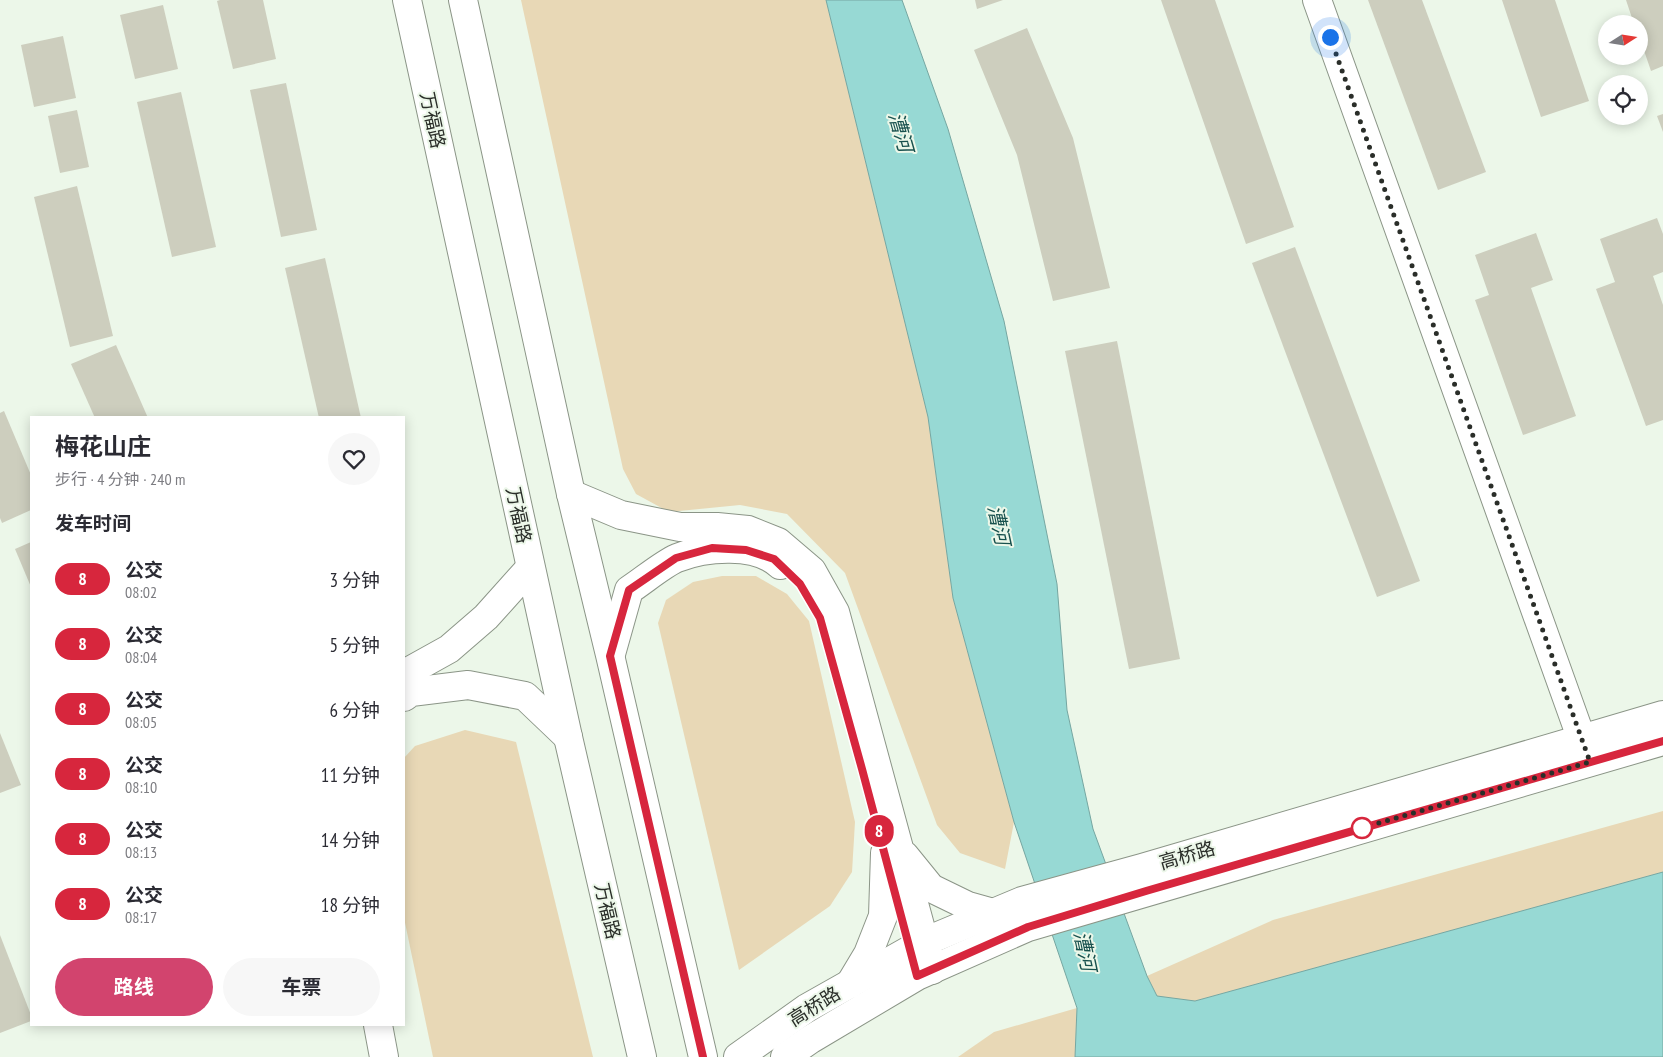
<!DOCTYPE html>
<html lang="zh">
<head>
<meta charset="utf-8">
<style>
	body { margin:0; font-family:"PT Sans Narrow","Noto Sans SC",sans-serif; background:#f7f7f7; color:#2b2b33; height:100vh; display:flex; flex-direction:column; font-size:19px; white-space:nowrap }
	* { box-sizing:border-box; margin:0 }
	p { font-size:16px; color:#7c7c81 }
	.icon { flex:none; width:28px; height:28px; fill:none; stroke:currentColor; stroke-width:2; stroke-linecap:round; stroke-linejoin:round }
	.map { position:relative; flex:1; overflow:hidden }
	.side { position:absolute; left:30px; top:416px; width:375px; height:610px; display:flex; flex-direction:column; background:#fff; border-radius:0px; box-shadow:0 2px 12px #0003 }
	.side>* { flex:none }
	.badge { padding:0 10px; border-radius:16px; font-size:18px; line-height:32px }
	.needle { width:32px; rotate:78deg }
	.tools { position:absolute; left:1598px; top:15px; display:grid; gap:10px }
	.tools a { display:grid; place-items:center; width:50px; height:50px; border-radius:50%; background:#fff; box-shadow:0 2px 12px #0003; font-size:25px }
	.you { position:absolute; width:25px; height:25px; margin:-12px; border:4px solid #fff; border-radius:50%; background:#1a73e8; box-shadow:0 0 0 8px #1a73e833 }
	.map>.badge { position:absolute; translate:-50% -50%; box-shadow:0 0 0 2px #fff }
	h2 { padding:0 25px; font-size:19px; line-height:45px }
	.round { display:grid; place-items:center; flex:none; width:52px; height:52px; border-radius:26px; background:#f7f7f7 }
	.head { display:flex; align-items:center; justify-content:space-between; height:85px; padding:0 25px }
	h1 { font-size:24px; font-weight:700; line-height:38px }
	.action { display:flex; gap:10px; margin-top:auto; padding:10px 25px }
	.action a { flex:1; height:58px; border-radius:30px; background:#d2446e; color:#fff; font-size:20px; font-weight:700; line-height:58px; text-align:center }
	.action a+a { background:#f7f7f7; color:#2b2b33 }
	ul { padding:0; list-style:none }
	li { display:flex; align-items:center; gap:15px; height:65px; padding:0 25px }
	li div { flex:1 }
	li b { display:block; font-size:19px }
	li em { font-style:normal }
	li .badge { min-width:55px; font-weight:700; text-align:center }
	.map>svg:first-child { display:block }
	.green { fill:#e8d8b6 }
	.water { fill:#97d9d4; stroke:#76a6a1 }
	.building { fill:#cdcebe }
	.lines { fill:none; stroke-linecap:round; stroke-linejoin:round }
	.secondary-casing { stroke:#8b9587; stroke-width:30 }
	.primary-casing { stroke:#8b9587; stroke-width:30 }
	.secondary { stroke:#fff; stroke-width:28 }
	.primary { stroke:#fff; stroke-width:28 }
	.line-casing { stroke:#fff; stroke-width:11 }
	.line { stroke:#d7263d; stroke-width:8 }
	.walk { stroke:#2a2e29; stroke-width:5; stroke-dasharray:0 9 }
	.stop-dot { fill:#fff; stroke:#d7263d; stroke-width:2.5 }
	.labels { text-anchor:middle; stroke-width:4; stroke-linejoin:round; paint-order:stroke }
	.street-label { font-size:19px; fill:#2a2e29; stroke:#ecf7e9 }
	.water-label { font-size:20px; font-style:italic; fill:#18514e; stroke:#ecf7e9 }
</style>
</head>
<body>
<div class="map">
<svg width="1663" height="1057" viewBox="0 0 1663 1057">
	<rect width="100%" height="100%" fill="#ecf7e9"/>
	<g class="green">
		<polygon points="521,0 826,0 928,417 953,598 1014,822 1005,869 960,853 937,825 845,573 787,514 740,505 669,512 636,494 623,469"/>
		<polygon points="722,576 756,576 787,594 809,621 855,822 852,872 830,906 739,970 658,623 666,600 693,582"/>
		<polygon points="465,730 516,742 593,1057 433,1057 404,918 404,758 415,746"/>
		<polygon points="1663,811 1663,872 1195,1001 1157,997 1147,976 1273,920"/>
		<polygon points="1077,1008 1075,1057 958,1057 994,1032"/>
	</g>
	<polygon class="water" points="826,0 902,0 948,129 1004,321 1057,584 1067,710 1093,829 1147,976 1157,996 1195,1001 1663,872 1663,1057 1075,1057 1077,1008 1014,822 953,598 928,417"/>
	<g class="building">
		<polygon points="220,0 263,0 276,59 233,69 217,1"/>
		<polygon points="975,0 1003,0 977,9"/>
		<polygon points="1161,0 1215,0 1294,227 1246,244"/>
		<polygon points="1368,0 1422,0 1486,172 1438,190"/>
		<polygon points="1502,0 1555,0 1589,101 1541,117"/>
		<polygon points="1626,0 1663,0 1663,66 1651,71 1639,36 1639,24 1634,24"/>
		<polygon points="163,5 178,69 135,79 120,15"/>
		<polygon points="1027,28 1073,138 1110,288 1053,301 1017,155 974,50"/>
		<polygon points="63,36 76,98 34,107 21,45"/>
		<polygon points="286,83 317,230 281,237 250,90"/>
		<polygon points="181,92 216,247 172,257 137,102"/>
		<polygon points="77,110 89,167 60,173 48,116"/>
		<polygon points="1663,114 1663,132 1657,116"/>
		<polygon points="77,186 113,336 70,347 34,197"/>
		<polygon points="1657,218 1663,234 1663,272 1653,276 1663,305 1663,420 1646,426 1596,289 1615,282 1600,239"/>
		<polygon points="1536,233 1553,280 1531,288 1576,416 1523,435 1475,300 1489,295 1475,255"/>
		<polygon points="1295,247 1420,581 1377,597 1252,263"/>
		<polygon points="325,258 361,418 319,418 285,268"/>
		<polygon points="1117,341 1180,659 1129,669 1065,351"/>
		<polygon points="116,345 148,418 95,418 71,364"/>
		<polygon points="4,411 31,475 31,510 2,523 0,518 0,413"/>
		<polygon points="31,542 31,587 15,549"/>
		<polygon points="0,733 21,785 0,793"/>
		<polygon points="0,935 31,1015 31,1021 0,1033"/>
	</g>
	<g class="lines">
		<g class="secondary-casing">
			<g id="secondary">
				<polyline points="1317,0 1587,754"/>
				<polyline points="738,1057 807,1008 924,942 1022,901 1142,868 1663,715"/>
				<polyline points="785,1057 811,1039 917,976 1028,927 1663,741"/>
			</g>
		</g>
		<g class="primary-casing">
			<g id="primary">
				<polyline points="407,0 568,737 642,1057"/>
				<polyline points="463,0 571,494 610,655 703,1057"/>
				<polyline points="571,494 621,515 680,527 717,527 748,530 778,542 812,571 835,612 932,970"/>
				<path d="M 611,654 L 629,590 C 643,581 663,564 677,558 C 705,547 756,542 780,565"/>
				<polyline points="404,674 449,649 486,617 530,568"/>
				<polyline points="404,697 411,692 468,685 525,696 568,737"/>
				<polyline points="905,856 931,888 968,906 993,913"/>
				<polyline points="850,984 868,954 883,916 885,853"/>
				<polyline points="378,1025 384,1057"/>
			</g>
		</g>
		<use href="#secondary" class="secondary"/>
		<use href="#primary" class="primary"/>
	</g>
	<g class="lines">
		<g class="line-casing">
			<polyline id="line" points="703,1057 610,656 629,590 676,558 712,548 746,550 774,559 800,584 820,618 862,769 917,976 1028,927 1146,891 1663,741"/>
		</g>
		<use href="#line" class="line"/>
		<polyline class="walk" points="1330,37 1590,762 1362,828"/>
	</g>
	<circle class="stop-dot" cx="1362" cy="828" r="10"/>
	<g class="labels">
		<g class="street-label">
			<text transform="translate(433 120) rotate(78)" y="7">万福路</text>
			<text transform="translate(519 515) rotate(78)" y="7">万福路</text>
			<text transform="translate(1187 855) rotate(-16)" y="7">高桥路</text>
			<text transform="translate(608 911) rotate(77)" y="7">万福路</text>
			<text transform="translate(814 1006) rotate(-32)" y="7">高桥路</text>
		</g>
		<g class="water-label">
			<text transform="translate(901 132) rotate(74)" y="7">漕河</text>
			<text transform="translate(999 525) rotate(78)" y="7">漕河</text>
			<text transform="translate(1085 951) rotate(78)" y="7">漕河</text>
		</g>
	</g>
</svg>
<div class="tools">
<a><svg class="needle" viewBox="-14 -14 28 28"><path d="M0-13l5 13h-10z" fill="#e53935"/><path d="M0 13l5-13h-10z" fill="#7c7c81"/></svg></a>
<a><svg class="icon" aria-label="locate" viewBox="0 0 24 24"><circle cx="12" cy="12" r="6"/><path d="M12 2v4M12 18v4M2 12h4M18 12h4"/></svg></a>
</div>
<div class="you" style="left:1330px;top:37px"></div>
<b class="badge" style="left:879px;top:831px;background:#d7263d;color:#fff">8</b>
<section class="side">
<div class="head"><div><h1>梅花山庄</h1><p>步行 · 4 分钟 · 240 m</p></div><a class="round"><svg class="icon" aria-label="heart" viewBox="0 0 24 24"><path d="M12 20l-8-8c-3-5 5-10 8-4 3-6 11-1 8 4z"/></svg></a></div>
<h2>发车时间</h2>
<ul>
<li><span class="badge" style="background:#d7263d;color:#fff">8</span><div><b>公交</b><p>08:02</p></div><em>3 分钟</em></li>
<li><span class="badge" style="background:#d7263d;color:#fff">8</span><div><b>公交</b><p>08:04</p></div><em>5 分钟</em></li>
<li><span class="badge" style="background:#d7263d;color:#fff">8</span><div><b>公交</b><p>08:05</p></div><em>6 分钟</em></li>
<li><span class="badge" style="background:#d7263d;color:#fff">8</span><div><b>公交</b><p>08:10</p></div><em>11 分钟</em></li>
<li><span class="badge" style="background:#d7263d;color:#fff">8</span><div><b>公交</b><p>08:13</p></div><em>14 分钟</em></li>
<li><span class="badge" style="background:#d7263d;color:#fff">8</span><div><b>公交</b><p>08:17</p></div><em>18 分钟</em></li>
</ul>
<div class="action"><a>路线</a><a>车票</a></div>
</section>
</div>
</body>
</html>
